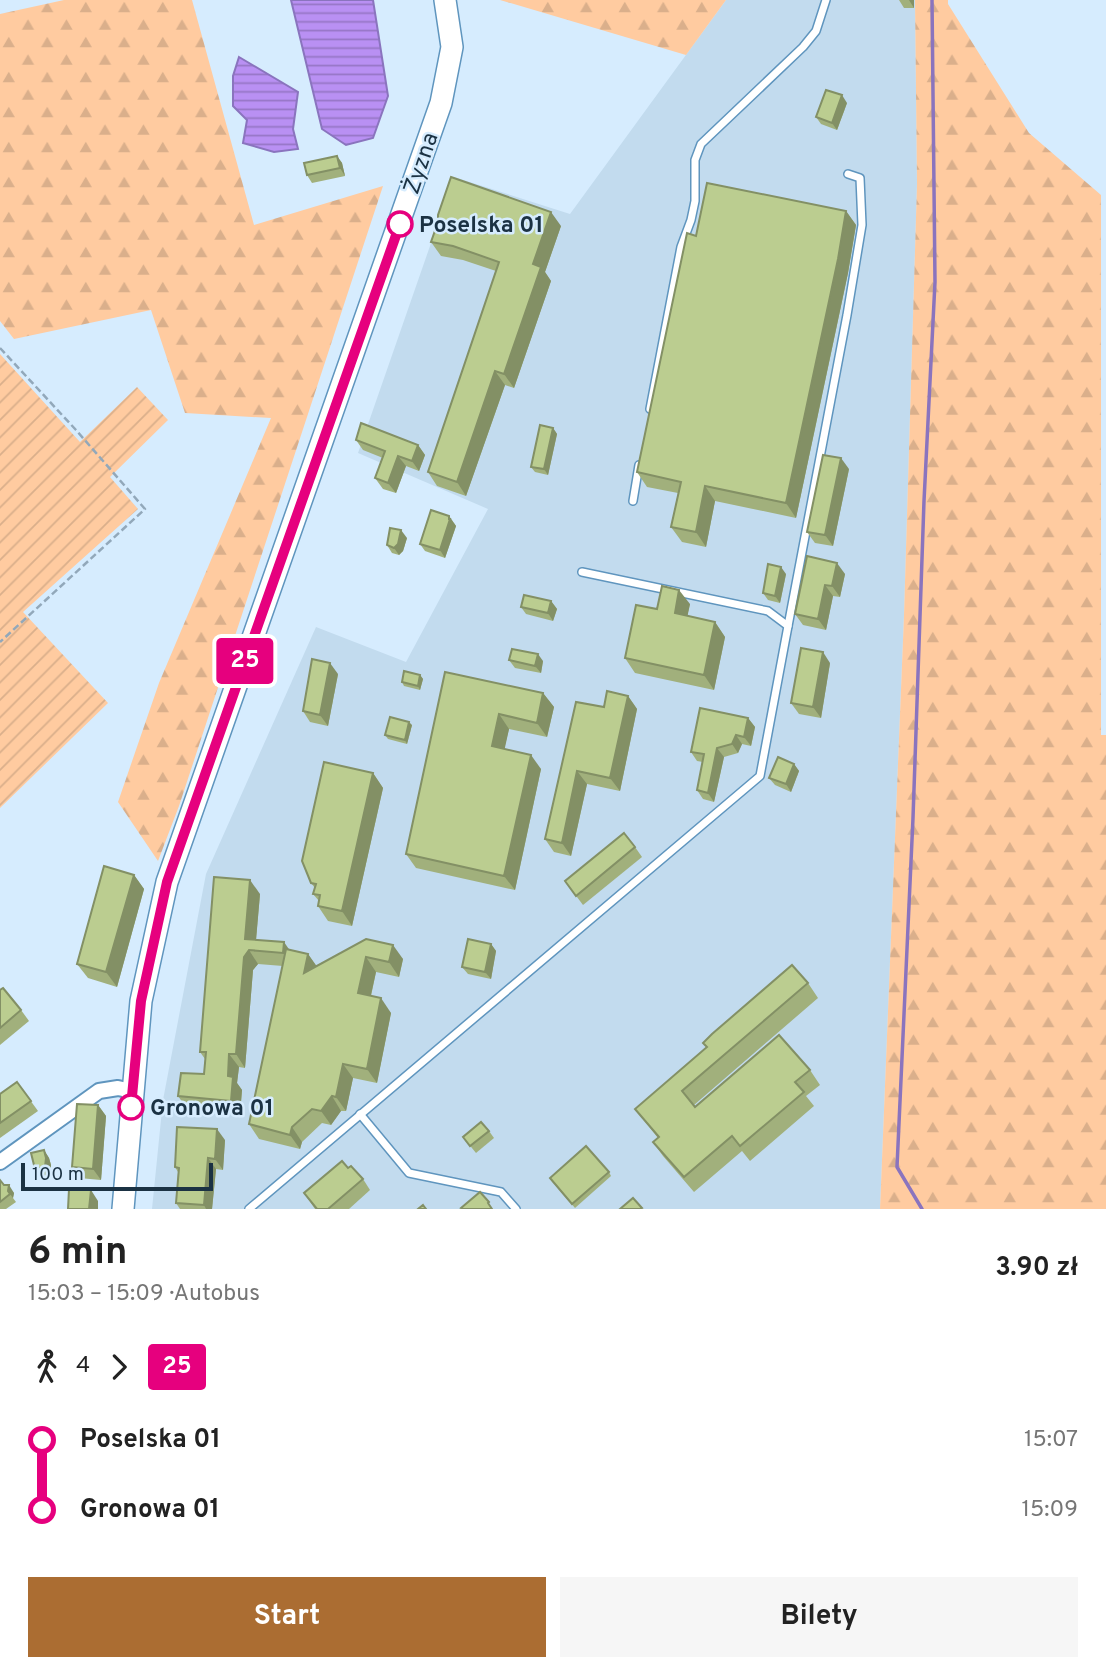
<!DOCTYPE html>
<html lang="pl">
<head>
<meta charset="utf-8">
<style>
	body { margin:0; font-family:Overpass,sans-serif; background:#f6f6f6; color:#222; height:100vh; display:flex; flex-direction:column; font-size:26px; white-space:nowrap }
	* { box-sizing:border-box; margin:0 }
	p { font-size:23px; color:#767676 }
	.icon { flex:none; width:38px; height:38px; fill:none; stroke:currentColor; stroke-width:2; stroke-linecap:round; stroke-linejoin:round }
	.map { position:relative; height:1209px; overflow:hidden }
	.details { display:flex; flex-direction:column; background:#fff; flex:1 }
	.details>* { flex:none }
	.badge { padding:0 14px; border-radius:5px; font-size:24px; line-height:46px }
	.scale { position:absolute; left:21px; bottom:18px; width:192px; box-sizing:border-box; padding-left:7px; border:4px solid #1b3243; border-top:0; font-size:19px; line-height:24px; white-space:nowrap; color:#1b3243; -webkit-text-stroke:5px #d6ecfe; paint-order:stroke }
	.map>.badge { position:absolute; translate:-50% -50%; box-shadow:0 0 0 4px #fff }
	.legs { display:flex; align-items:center; gap:10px; height:77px; padding:0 28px; font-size:23px }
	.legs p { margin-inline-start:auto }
	.head { display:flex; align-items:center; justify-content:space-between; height:119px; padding:0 28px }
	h1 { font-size:38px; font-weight:700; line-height:52px }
	.cta { display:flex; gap:14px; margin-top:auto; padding:14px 28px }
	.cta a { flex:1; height:80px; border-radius:0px; background:#ab6d32; color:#fff; font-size:28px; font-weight:700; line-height:80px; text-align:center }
	.cta a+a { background:#f6f6f6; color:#222 }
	ul { padding:0 28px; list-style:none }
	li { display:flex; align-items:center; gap:24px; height:70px; font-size:26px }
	li i { display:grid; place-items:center; width:10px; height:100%; margin:0 9px; background:currentColor }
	li i::after { content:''; width:18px; height:18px; margin:-9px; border:5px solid; border-radius:50%; background:#fff }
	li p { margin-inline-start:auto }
	li:first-child i { background:linear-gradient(#0000 50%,currentColor 0) }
	li:last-child i { background:linear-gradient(currentColor 50%,#0000 0) }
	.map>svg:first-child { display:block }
	.built { fill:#c2dbee }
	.forest { fill:url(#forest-firs) }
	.garden { fill:url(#garden-furrows) }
	.water { fill:url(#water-rules); stroke:#8a74be; stroke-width:2 }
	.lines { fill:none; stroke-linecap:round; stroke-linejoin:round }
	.stream { stroke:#8a74be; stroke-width:3.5 }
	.lane-casing { stroke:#5f95be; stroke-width:10 }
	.street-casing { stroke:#5f95be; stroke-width:18 }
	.secondary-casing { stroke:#5f95be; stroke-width:24 }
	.path { stroke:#92a8ba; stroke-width:2.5; stroke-dasharray:7 3.5; stroke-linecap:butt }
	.lane { stroke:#fff; stroke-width:7 }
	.street { stroke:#fff; stroke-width:14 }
	.secondary { stroke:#fff; stroke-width:21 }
	.wall { fill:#a1b07c }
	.shaded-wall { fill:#839065 }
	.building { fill:#bbcd90; stroke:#839065; stroke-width:2 }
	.line-1-casing { stroke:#fff; stroke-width:16 }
	.line-1 { stroke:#e6007e; stroke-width:10 }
	.stop-1-dot { fill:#fff; stroke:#e6007e; stroke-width:3.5 }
	.labels { text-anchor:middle; stroke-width:5; stroke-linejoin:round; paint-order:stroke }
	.street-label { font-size:23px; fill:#1b3243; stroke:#d6ecfe }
	.stop-label { font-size:23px; font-weight:bold; fill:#1b3243; stroke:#d6ecfe; text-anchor:start }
</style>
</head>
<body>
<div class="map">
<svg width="1106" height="1209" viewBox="0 0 1106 1209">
	<defs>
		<pattern id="forest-firs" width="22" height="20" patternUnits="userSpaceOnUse" patternTransform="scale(1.75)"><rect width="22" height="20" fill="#ffcba0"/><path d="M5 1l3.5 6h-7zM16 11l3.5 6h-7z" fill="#daaf8b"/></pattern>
		<pattern id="garden-furrows" width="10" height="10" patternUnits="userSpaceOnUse" patternTransform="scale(1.75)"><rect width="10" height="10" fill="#ffcba0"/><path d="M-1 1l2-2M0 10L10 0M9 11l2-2" fill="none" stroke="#daaf8b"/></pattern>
		<pattern id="water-rules" width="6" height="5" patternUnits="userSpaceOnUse" patternTransform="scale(1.75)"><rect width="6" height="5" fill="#b990f3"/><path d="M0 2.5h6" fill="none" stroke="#9676c6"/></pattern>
	</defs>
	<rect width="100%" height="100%" fill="#d6ecfe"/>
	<polygon class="built" points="726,0 915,0 917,184 904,615 880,1209 152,1209 163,1100 206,874 316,627 406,662 488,509 358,453 454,177 570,214"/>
	<g class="forest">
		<polygon points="64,0 192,0 254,225 383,186 179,806 158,861 118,802 159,683 271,418 185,413 151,310 14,339 0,321 0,14"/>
		<polygon points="500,0 726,0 686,55"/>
		<polygon points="915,0 948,0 948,4 1029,133 1101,195 1101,735 1106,735 1106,1209 880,1209 904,615 917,184"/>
	</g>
	<polygon class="garden" points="0,354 80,442 137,387 168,420 110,477 138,509 23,612 108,703 0,808"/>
	<g class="water">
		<polygon points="291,0 373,0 388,96 373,138 346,145 322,129"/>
		<polygon points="239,57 298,92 293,129 298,149 274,152 243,143 247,120 233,106 233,76"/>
	</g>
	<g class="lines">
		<polyline class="stream" points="922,1209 897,1167 913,818 924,501 935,282 932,0"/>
		<g class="lane-casing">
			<g id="lane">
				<polyline points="650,409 681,247 691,220 695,201 695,160 701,144 803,47 816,31 826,0"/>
				<polyline points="633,501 639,465"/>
				<polyline points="788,626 847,315 862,225 860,178 848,174"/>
				<polyline points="360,1114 409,1173 501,1192 516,1209"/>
				<polyline points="249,1209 760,776 788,626 768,611 582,572"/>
			</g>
		</g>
		<g class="street-casing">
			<polyline id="street" points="0,1162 99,1091 118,1088 132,1091"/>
		</g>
		<g class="secondary-casing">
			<polyline id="secondary" points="123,1209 141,1001 167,882 441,103 452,47 445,0"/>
		</g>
		<polyline class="path" points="0,348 76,430 145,509 0,642"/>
		<use href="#lane" class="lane"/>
		<use href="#street" class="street"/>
		<use href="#secondary" class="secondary"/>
	</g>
	<g class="wall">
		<polygon points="899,0 914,0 914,8 904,8"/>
		<polygon points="847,103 837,130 821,124 816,117"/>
		<polygon points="337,156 342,163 345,176 312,183 307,175"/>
		<polygon points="846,211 856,225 848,273 796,518 715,501 706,547 682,542 671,527 678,493 647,487 637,472 696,236"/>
		<polygon points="561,226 545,272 551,281 514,388 505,385 466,496 437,486 428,472 496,271 463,260 441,256 431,242"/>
		<polygon points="553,428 557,434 548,475 535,472 531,467"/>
		<polygon points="356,440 418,445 425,455 419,471 406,466 396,493 383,489 375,478 383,458 363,450"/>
		<polygon points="849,469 833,546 815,543 807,532"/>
		<polygon points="449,516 456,526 445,558 425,551 420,544"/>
		<polygon points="407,538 403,551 399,555 392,553 387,545"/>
		<polygon points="807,556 845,574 840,597 833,596 826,630 803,625 795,614"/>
		<polygon points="786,574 780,603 768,600 763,593"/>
		<polygon points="551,601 557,609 553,621 526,614 521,607"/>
		<polygon points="690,604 687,616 715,622 725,637 714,690 635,673 625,658 657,609"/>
		<polygon points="509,660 543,661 541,673 515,668"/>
		<polygon points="830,663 821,718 799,714 791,703"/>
		<polygon points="445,672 543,693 554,707 547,737 509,729 504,749 541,769 515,890 416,868 406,854"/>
		<polygon points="338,674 328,726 310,722 303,711"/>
		<polygon points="420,675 423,679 420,690 404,686 402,682"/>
		<polygon points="628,696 637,709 620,791 587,784 571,856 554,852 545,839 604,707"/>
		<polygon points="748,718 755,727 751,746 742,744 738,753 724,757 714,802 703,799 697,790 703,762 697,761 691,752"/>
		<polygon points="412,725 407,744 388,739 385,735"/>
		<polygon points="794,764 799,771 791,792 775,785 769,778"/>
		<polygon points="373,773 383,788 352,926 328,921 318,906 319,901 313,894 315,888 311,883"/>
		<polygon points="635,847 642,857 583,905 565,881"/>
		<polygon points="134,875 144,889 117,987 88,978 77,964"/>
		<polygon points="260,894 256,939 289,950 308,954 316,966 366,939 403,959 399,977 376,972 371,996 391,1013 377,1083 353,1078 346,1111 341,1111 331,1125 322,1123 302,1142 300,1149 259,1139 249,1124 283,966 258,964 253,970 245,1068 239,1067 237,1083 242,1090 240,1114 188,1110 178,1096 204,1074 205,1059 200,1052"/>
		<polygon points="491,944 496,951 491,979 468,974 462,967"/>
		<polygon points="808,983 818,998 694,1105 695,1107 810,1070 820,1085 806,1096 814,1106 750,1161 742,1151 694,1192 663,1156 653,1142 658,1138 635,1109"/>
		<polygon points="0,990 21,1010 29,1021 0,1045"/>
		<polygon points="17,1082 38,1111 0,1138 0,1094"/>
		<polygon points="98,1105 106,1116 101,1180 79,1178 72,1167"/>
		<polygon points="489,1131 494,1138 476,1153 463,1137"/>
		<polygon points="225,1140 223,1170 216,1169 212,1209 180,1209 176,1203 178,1172 175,1167"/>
		<polygon points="44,1150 49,1158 51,1165 51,1174 40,1177 35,1169"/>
		<polygon points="348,1168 363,1179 370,1190 349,1209 315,1209 304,1193"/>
		<polygon points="609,1172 611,1176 575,1208 552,1181"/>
		<polygon points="0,1180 4,1185 14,1193 13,1198 16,1202 6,1209 0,1209"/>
	</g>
	<g class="shaded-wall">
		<polygon points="909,0 914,0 914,8"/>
		<polygon points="842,95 847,103 837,130 832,123"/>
		<polygon points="337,156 342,163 345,176 340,168"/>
		<polygon points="846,211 856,225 848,273 796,518 786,503"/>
		<polygon points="551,212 561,226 545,272 551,281 514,388 504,374 533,264"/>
		<polygon points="495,371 505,385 466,496 457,482"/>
		<polygon points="553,428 557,434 548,475 544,469"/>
		<polygon points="418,445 425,455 419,471 412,461"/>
		<polygon points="398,456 406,466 396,493 388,483"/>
		<polygon points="841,458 849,469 833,546 825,535"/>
		<polygon points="705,486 715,501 706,547 696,532"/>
		<polygon points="449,516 456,526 445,558 440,550"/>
		<polygon points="401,530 407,538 403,551 399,555 394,548"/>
		<polygon points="837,563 845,574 840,597 832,586"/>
		<polygon points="781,567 786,574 780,603 775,596"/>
		<polygon points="825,585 833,596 826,630 818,619"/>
		<polygon points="679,590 690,604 685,628 675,613"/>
		<polygon points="551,601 557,609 553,621 548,613"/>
		<polygon points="715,622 725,637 714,690 704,675"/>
		<polygon points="823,652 830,663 821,718 813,707"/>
		<polygon points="538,654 543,661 541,673 535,666"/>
		<polygon points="330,663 338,674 328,726 320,715"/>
		<polygon points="420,675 423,679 420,690 418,686"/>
		<polygon points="543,693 554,707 547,737 537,723"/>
		<polygon points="628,696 637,709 620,791 610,778"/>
		<polygon points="499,714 509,729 502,761 492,746"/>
		<polygon points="748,718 755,727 751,746 744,737"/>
		<polygon points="409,722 412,725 407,744 405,740"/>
		<polygon points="736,735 742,744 738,753 732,744"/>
		<polygon points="717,748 724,757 714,802 708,793"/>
		<polygon points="531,755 541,769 515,890 504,876"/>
		<polygon points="794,764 799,771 791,792 786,784"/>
		<polygon points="577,771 587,784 571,856 562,843"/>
		<polygon points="373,773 383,788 352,926 342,911"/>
		<polygon points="134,875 144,889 117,987 106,972"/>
		<polygon points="250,880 260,894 255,952 245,939"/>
		<polygon points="284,942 293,955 292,966 283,953"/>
		<polygon points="491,944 496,951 491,979 485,972"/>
		<polygon points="393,945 403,959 399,977 389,962"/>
		<polygon points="249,950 258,964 253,970 245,1068 236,1054 244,957"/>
		<polygon points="308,954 318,968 304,973"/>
		<polygon points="366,957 376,972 368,1008 358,993"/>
		<polygon points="381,998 391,1013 377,1083 367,1069"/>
		<polygon points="229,1054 239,1067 237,1083 242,1090 240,1114 231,1101 228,1076"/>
		<polygon points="343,1064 353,1078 346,1111 336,1097"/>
		<polygon points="332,1096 341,1111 331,1125 321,1111"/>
		<polygon points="98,1105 106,1116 101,1180 93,1169"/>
		<polygon points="292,1127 302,1142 300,1149 290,1135"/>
		<polygon points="217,1129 225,1140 223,1170 215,1159"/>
		<polygon points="44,1150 49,1158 51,1165 51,1174 45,1167"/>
		<polygon points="208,1158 216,1169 212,1209 206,1209 204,1205"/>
		<polygon points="9,1185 14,1193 13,1198 8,1191"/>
		<polygon points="91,1190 98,1201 98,1209 89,1209"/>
	</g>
	<g class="building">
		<polygon points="826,90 842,95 832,123 816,117"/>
		<polygon points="337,156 340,168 307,175 304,163"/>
		<polygon points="451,177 551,212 533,264 541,267 504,374 495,371 457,482 428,472 499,262 453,246 431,242 438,222 438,215"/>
		<polygon points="707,183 846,211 838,259 786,503 705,486 696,532 671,527 681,482 637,472 687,233 696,236"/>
		<polygon points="361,423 418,445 412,461 398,456 388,483 375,478 385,451 356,440"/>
		<polygon points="540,425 553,428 544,469 531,467"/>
		<polygon points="823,455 841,458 825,535 807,532"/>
		<polygon points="431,510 449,516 449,519 450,519 440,550 420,544"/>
		<polygon points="390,528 401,530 398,544 394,548 387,545"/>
		<polygon points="807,556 837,563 832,586 825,585 818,619 795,614"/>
		<polygon points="768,564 781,567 775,596 763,593"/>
		<polygon points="662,586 679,590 675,613 715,622 704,675 625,658 636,605 657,609"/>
		<polygon points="524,595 551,601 548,613 521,607"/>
		<polygon points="801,648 823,652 813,707 791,703"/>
		<polygon points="512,649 538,654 535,666 509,660"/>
		<polygon points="312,659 330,663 320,715 303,711"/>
		<polygon points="404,671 420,675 418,686 402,682"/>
		<polygon points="445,672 543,693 537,723 499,714 492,746 531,755 504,876 406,854"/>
		<polygon points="607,691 628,696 610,778 577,771 562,843 545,839 576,702 604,707"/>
		<polygon points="700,708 748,718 744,737 736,735 732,744 717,748 708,793 697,790 704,754 691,752"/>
		<polygon points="390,717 409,722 405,740 385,735"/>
		<polygon points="778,757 794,764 786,784 769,778"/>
		<polygon points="324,762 373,773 342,911 318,906 320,895 313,894 316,884 311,883 302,861"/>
		<polygon points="624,833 635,847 576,896 565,881"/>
		<polygon points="104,866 134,875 106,972 77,964"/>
		<polygon points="214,877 250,880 245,939 284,942 283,953 249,950 244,957 236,1054 229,1054 228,1076 233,1077 231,1101 178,1096 181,1073 204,1074 206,1052 200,1052"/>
		<polygon points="366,939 393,945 389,962 366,957 358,993 381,998 367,1069 343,1064 336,1097 332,1096 321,1111 312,1109 292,1127 290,1135 249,1124 286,949 308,954 304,973"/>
		<polygon points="468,939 491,944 485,972 462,967"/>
		<polygon points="792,965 808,983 682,1091 695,1107 779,1035 810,1070 795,1082 804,1092 740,1146 732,1136 684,1177 653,1142 659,1137 635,1109 707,1047 703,1043 712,1034"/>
		<polygon points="3,988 21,1010 0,1028 0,990"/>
		<polygon points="17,1082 31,1101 0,1123 0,1094"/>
		<polygon points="77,1104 98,1105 93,1169 72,1167"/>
		<polygon points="481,1122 489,1131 470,1146 463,1137"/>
		<polygon points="177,1127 217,1129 215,1159 208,1158 204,1205 176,1203 179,1168 175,1167"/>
		<polygon points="586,1146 609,1172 572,1204 550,1178"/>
		<polygon points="44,1150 46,1158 45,1167 35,1169 31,1153"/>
		<polygon points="342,1161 348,1168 351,1166 363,1179 328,1209 317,1209 304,1193"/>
		<polygon points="0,1180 4,1185 9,1185 8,1191 10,1194 0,1202"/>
		<polygon points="69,1189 91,1190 89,1209 68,1209"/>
		<polygon points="480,1192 489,1202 488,1203 492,1209 463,1209 461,1208"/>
		<polygon points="633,1198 642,1208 640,1209 620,1209"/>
		<polygon points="423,1205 426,1209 418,1209"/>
	</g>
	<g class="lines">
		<g class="line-1-casing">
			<polyline id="line-1" points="131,1107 141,1001 167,882 400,224"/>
		</g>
		<use href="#line-1" class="line-1"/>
	</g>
	<g class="stop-1-dot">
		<circle cx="400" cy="224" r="12"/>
		<circle cx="131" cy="1107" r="12"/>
	</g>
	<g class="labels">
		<g class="street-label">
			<text transform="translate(420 163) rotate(-71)" y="8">Żyzna</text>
		</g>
		<g class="stop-label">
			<text x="419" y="232">Poselska 01</text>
			<text x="150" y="1115">Gronowa 01</text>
		</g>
	</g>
</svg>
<div class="scale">100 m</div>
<b class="badge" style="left:245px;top:661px;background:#e6007e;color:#fff">25</b>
</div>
<section class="details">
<div class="head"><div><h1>6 min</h1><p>15:03 – 15:09 · Autobus</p></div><b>3.90 zł</b></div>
<div class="legs"><svg class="icon" aria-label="walk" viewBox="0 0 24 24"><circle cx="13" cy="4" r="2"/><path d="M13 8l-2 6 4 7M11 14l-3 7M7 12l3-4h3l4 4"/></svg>4<svg class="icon" aria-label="forward" viewBox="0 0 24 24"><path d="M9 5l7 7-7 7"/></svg><b class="badge" style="background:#e6007e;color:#fff">25</b></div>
<ul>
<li><i style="color:#e6007e"></i><b>Poselska 01</b><p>15:07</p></li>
<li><i style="color:#e6007e"></i><b>Gronowa 01</b><p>15:09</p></li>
</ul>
<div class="cta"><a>Start</a><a>Bilety</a></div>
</section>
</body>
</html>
